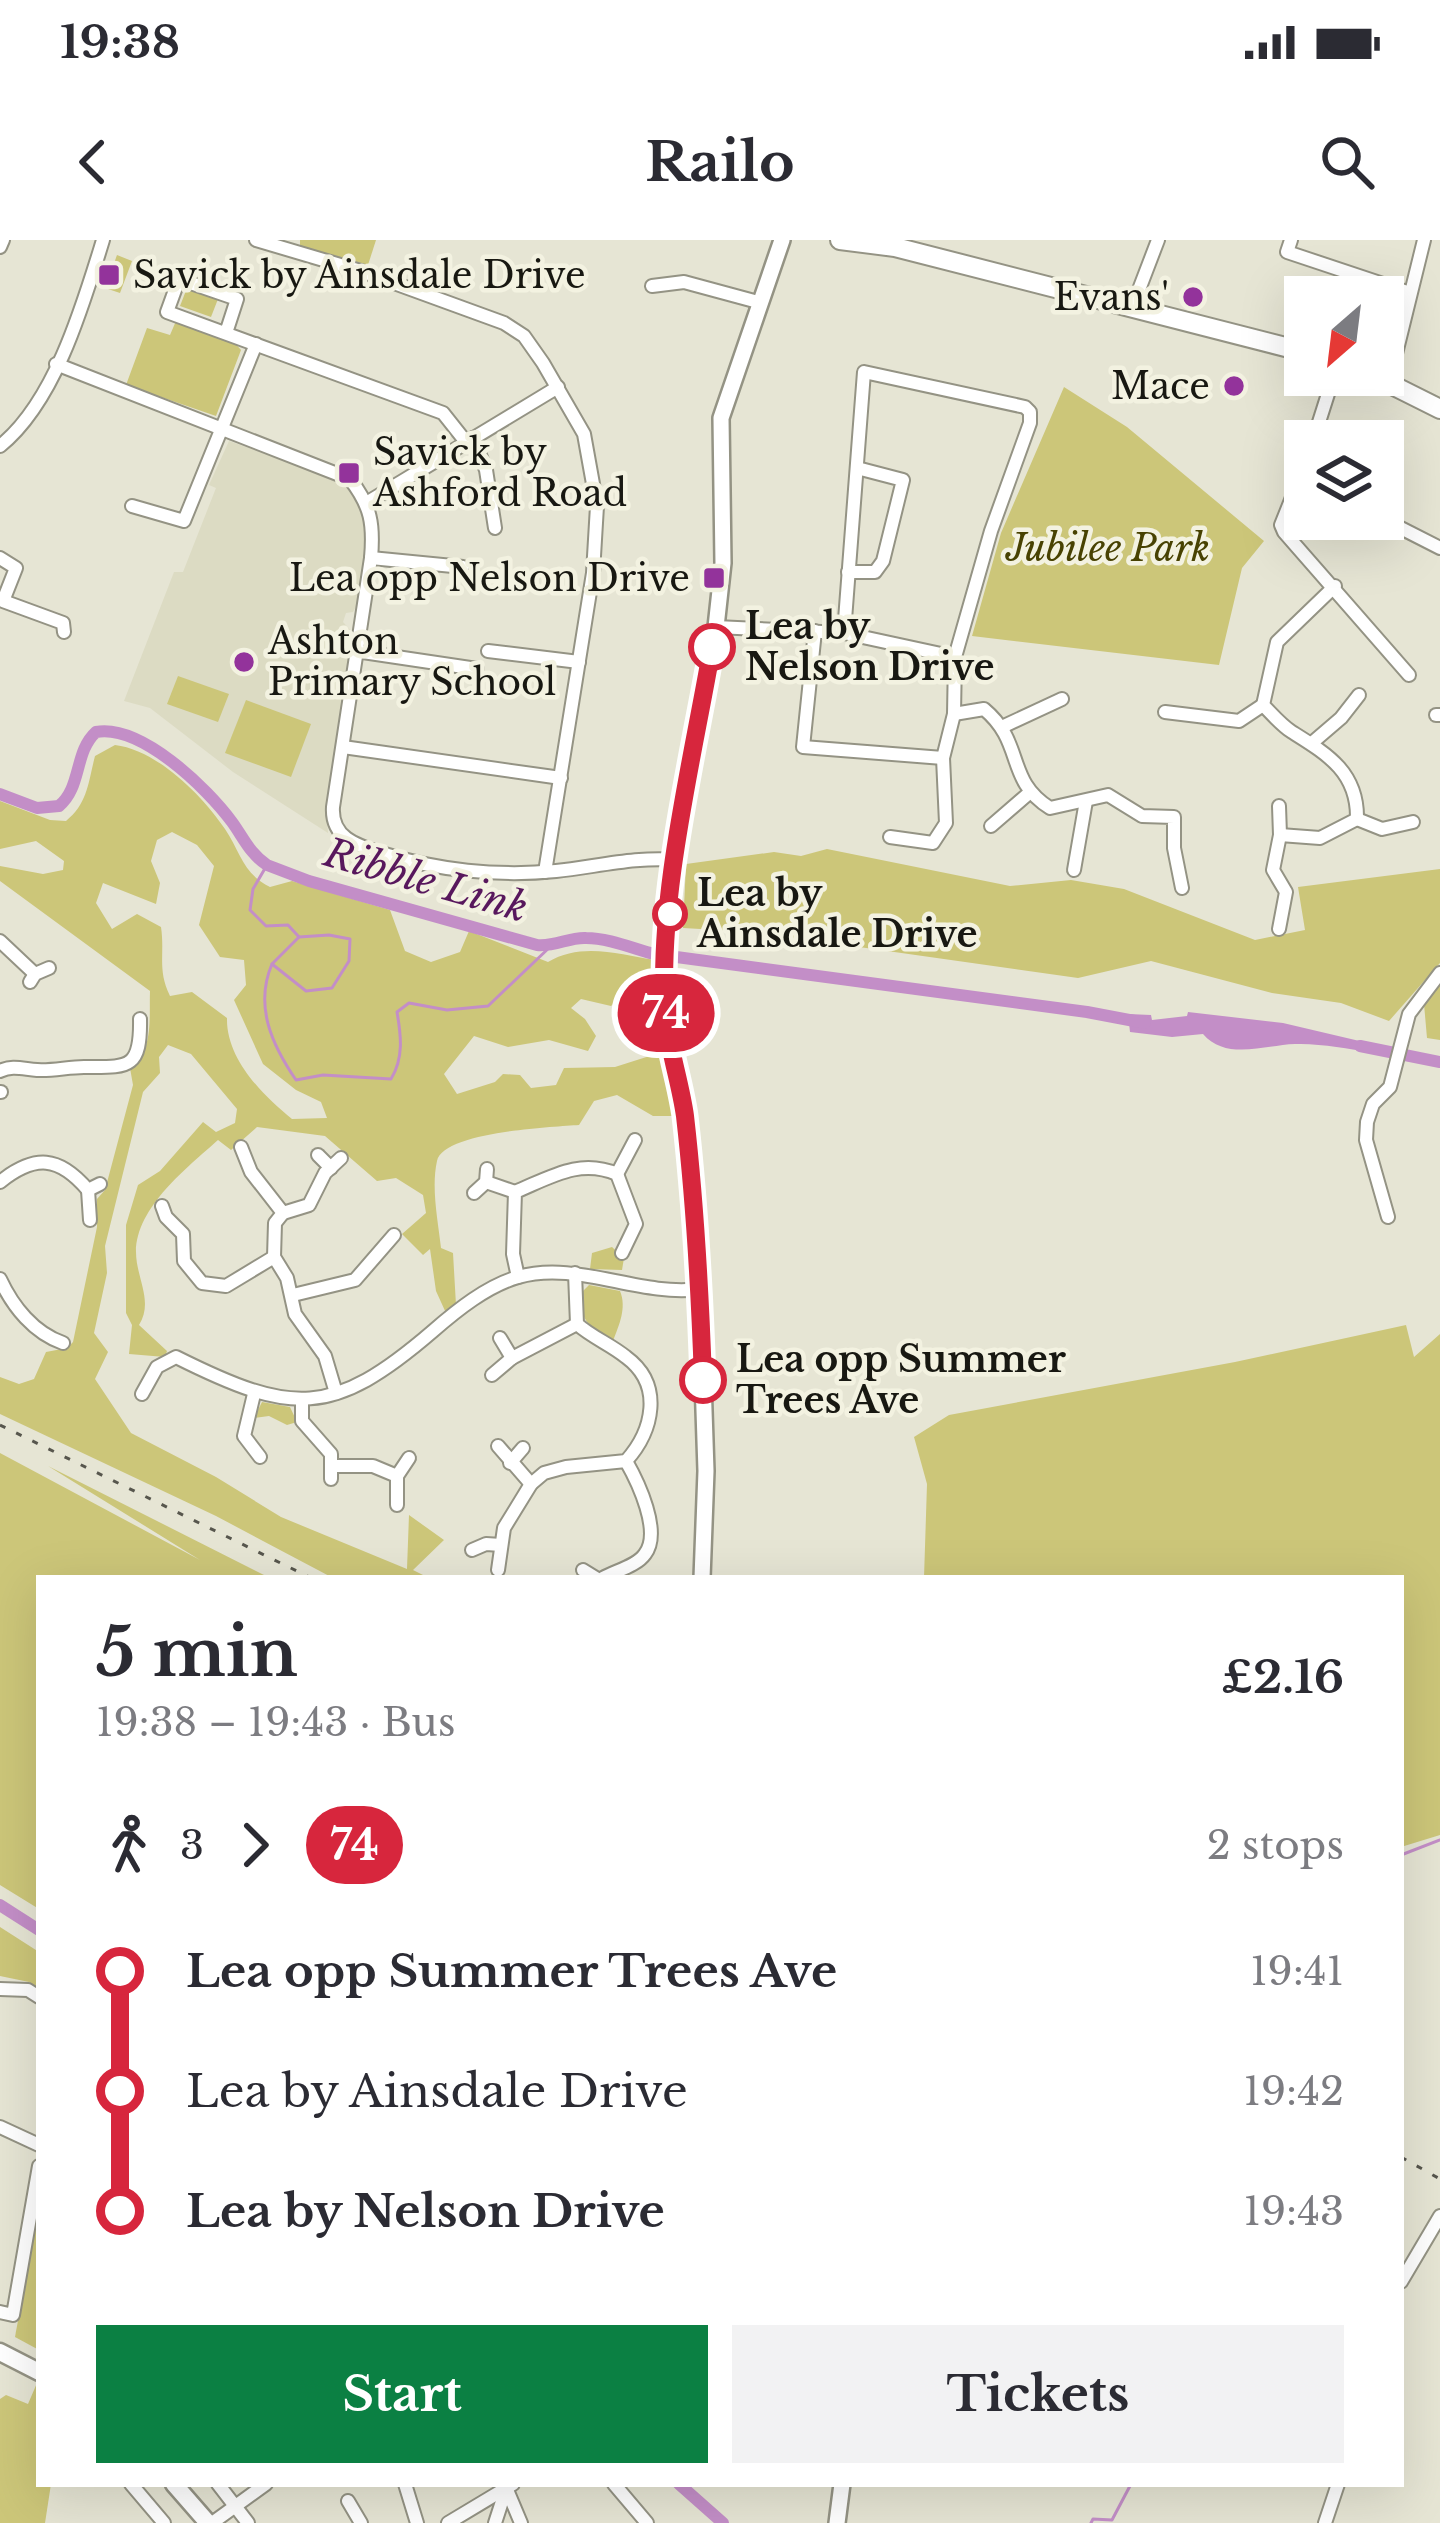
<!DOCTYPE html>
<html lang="en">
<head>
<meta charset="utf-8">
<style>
	body { margin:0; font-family:"Libre Baskerville",serif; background:#f2f2f3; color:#2b2b33; height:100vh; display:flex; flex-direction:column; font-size:45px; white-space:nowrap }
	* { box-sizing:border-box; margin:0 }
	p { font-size:39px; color:#7c7c81 }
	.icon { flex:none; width:66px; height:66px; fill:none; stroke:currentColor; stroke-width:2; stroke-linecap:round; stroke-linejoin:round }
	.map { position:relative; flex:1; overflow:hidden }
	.drawer { position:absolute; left:36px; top:1335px; width:1368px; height:912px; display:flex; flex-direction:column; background:#fff; border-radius:0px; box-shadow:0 12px 48px #0002 }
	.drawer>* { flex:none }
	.badge { padding:0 24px; border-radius:39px; font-size:42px; line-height:78px }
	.needle { width:78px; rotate:208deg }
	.tools { position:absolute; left:1284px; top:36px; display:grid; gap:24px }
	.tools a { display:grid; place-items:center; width:120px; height:120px; border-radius:0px; background:#fff; box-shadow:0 12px 48px #0002; font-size:60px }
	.map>.badge { position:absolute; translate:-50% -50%; box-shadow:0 0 0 6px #fff }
	.legs { display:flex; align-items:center; gap:18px; height:132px; padding:0 60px; font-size:39px }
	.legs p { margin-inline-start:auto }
	.summary { display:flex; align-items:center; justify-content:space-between; height:204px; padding:0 60px }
	h1 { font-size:66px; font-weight:800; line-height:90px }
	.primary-button { display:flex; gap:24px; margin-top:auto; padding:24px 60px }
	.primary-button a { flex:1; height:138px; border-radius:0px; background:#0b8043; color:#fff; font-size:48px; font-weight:800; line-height:138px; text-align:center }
	.primary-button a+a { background:#f2f2f3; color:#2b2b33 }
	ul { padding:0 60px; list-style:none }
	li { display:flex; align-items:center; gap:42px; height:120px; font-size:45px }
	li i { display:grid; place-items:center; width:18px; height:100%; margin:0 15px; background:currentColor }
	li i::after { content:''; width:30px; height:30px; margin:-15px; border:9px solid; border-radius:50%; background:#fff }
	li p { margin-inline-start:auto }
	li:first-child i { background:linear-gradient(#0000 50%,currentColor 0) }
	li:last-child i { background:linear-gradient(currentColor 50%,#0000 0) }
	.status { display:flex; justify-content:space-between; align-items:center; height:84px; padding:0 60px; background:#fff; direction:ltr }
	.status svg { height:33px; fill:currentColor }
	header { display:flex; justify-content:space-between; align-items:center; height:156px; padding:0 60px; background:#fff; font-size:54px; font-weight:800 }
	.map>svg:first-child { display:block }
	.built { fill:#dcdbc3 }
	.green { fill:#ccc679; fill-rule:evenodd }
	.water { fill:#c38ec7 }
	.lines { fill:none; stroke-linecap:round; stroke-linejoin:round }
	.stream { stroke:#c38ec7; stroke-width:3 }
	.canal { stroke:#c38ec7; stroke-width:12 }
	.minor-casing { stroke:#949384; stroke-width:16 }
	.tertiary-casing { stroke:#949384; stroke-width:20 }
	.secondary-casing { stroke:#949384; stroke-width:21 }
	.trunk-casing { stroke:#949384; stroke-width:22 }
	.minor { stroke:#fff; stroke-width:12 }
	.tertiary { stroke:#fff; stroke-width:15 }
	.secondary { stroke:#fff; stroke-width:16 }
	.trunk { stroke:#fff; stroke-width:18 }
	.rail { stroke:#57564d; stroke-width:3; stroke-dasharray:6 12; stroke-linecap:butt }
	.line-1-casing { stroke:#fff; stroke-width:27 }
	.line-1 { stroke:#d7263d; stroke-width:18 }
	.poi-dot { fill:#93339b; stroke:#f3f2e1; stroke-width:4.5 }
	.stop-1-dot { fill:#fff; stroke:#d7263d; stroke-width:6 }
	.labels { text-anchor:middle; stroke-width:9; stroke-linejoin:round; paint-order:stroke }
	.poi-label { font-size:36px; fill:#181812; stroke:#f3f2e1; text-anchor:start }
	.park-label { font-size:36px; font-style:italic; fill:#484202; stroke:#f3f2e1 }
	.stop-label { font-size:36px; font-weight:bold; fill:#181812; stroke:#f3f2e1; text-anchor:start }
	.water-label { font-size:39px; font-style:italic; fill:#58185d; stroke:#f3f2e1 }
</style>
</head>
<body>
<div class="status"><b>19:38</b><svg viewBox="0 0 49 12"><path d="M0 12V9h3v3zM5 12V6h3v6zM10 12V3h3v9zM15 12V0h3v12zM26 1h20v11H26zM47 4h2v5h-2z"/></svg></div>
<header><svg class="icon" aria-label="back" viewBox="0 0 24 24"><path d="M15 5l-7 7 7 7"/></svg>Railo<svg class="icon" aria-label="search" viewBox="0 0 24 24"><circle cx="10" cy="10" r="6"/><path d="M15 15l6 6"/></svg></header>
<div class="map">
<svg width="1440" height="2283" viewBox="0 0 1440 2283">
	<rect width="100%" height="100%" fill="#e6e5d4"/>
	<polygon class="built" points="229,201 334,238 354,253 363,270 367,290 366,322 357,365 353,372 346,373 343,382 353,393 326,563 328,593 233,532 150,468 124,461 174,332 183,332 216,248 209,245"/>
	<g class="green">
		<polygon points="300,0 376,0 368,25 300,6"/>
		<polygon points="117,15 132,21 120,53 105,48"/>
		<polygon points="187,48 218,59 211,77 180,66"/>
		<polygon points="176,81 234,102 241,110 216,176 126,145 147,88 170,95"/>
		<polygon points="1064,147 1127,187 1264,301 1242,328 1219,425 972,396 1001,293"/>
		<polygon points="178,436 229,454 218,482 167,464"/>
		<polygon points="246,460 311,484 291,537 225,513"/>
		<path d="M 115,505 C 157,510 202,555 225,589 C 241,613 243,634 270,647 L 292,641 L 390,670 L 405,711 L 431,722 L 460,712 L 469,691 L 548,722 C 581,702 619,714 655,720 L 650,761 L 627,751 L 611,766 L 581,759 L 571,768 L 585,779 L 596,796 L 588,811 L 549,800 L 508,807 L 474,796 L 444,834 L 457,854 L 495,842 L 503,834 L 520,835 L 531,848 L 556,845 L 564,828 L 615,827 L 659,813 L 676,876 L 653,876 L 617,855 L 594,861 L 579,885 C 551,887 443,892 437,921 C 431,948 438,981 441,1008 L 453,1013 L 456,1065 L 446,1073 L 436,1051 L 430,1009 L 423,1015 L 402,994 L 426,973 L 423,955 L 396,938 L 377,941 L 325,896 L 257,887 L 231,910 L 218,900 C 188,927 136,967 136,1012 C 136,1038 154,1061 139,1085 L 167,1111 L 165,1117 L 129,1114 L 132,1085 L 126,1073 L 126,985 L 138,945 L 160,931 L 203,882 L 216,892 L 235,883 L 237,869 L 191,814 L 168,805 L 159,817 L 160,833 L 143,852 L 105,1006 L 107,1033 L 94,1093 L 108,1112 L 95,1139 L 131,1193 L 216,1237 L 281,1277 L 407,1329 L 409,1275 L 444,1300 L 413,1330 L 429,1338 L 333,1338 L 216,1276 L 0,1174 L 0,1137 L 19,1144 L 34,1139 L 46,1112 L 67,1108 L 73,1102 L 97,987 L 97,959 L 105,950 L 133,845 L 130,828 C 154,811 149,778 150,751 L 0,641 L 0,626 L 43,634 L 63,630 L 64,621 L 36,601 L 0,609 L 0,561 L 50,580 L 66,581 C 88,563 88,543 95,516 ZM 172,592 L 197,605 L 214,626 L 199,685 L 220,717 L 244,720 L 246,745 L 234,760 L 263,824 L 296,850 L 321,862 L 327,878 L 292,879 C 262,855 226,818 227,778 L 192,752 L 170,756 C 157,730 165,714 161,687 L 137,674 L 112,689 L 96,663 L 103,643 L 156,664 L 160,643 L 151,621 L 157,600 Z"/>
		<polygon points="827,609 1010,646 1071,640 1124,649 1255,700 1305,690 1298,647 1440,629 1440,723 1389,781 1341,763 1272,753 1151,721 1078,738 753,692 683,688 686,624 774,612 801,616"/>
		<polygon points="1440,743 1440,800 1427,798 1424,764"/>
		<polygon points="612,1007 624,1018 622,1030 590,1029 592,1013"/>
		<path d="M 589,1045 L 620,1051 C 627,1068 619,1085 613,1101 C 592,1090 580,1081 579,1055 Z"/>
		<polygon points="1406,1085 1414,1117 1440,1094 1440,1595 1401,1607 1401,1338 924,1338 927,1244 914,1197 949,1175 1235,1122"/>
		<polygon points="262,1162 290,1167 297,1182 287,1185 269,1176 254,1178"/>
		<polygon points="0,1213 200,1320 48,1226 270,1338 39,1338 39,1669 0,1645"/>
		<polygon points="0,1687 39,1712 39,1749 29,1742 0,1736"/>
		<polygon points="39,1965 39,2110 15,2097"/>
		<polygon points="37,2143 39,2244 51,2244 45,2283 0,2283 0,2159 6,2155 28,2164"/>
	</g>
	<path class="water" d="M 1188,772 L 1283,783 L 1368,803 L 1372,812 C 1347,809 1320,803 1295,804 C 1265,805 1226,821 1203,794 L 1172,797 L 1130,792 L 1128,774 L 1151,775 L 1152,780 L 1187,776 Z"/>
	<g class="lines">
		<g class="stream">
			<polyline points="267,625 253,649 250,670 266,686 288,685 299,697 272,724"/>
			<path d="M 299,697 L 329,695 L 350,699 L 349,721 L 332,748 L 306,751 L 272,724 C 254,766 272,805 296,840 L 323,835 L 391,839 C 404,818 401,795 397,772 L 409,763 L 447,770 L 488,766 L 551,706"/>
			<polyline points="1401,1615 1440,1600"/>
			<polyline points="1091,2283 1093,2279 1112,2280 1131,2244"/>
		</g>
		<g class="canal">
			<path d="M 0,554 L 37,568 L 59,566 C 82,547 74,512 96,492 C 141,484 207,548 232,582 C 243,597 250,614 267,625 L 309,641 L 537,705 C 555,707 569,697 586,698 C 608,698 632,708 654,714 L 1087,772 L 1145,783"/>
			<polyline points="1360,806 1440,822"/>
			<polyline points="0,1665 39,1690"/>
			<polyline points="679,2244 723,2283"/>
		</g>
		<g class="minor-casing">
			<g id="minor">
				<polyline points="256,0 364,32 504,83 524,96 543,123 584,194 597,266 593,333 545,632"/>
				<polyline points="1291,0 1287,12 1410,53"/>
				<polyline points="0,7 3,0"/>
				<polyline points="652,46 684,42 758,62"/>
				<polyline points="1132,68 1158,0"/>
				<polyline points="226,93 237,59 179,39 167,72 443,173 466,202"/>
				<path d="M 56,124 L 350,239 C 371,266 374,284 371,318 L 333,567 C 331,597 355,605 381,613 C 436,630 498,637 556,631 C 595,627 638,616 677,620"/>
				<polyline points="1389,142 1424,0"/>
				<polyline points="473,198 486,230 495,288"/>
				<polyline points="1313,201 1334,135"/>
				<path d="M 0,206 C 55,162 83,65 103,0"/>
				<polyline points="1305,225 1281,285 1284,292 1409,435"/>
				<polyline points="368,262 558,147"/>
				<polyline points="132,266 184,281 256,104"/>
				<polyline points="1383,279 1440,308"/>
				<polyline points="0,318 16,328 3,361 63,383 64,392"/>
				<polyline points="371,318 463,327"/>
				<polyline points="848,332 875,332 883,321 903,240 857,228"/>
				<polyline points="716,387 844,393 955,417"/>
				<polyline points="815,391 803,507 943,518"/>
				<polyline points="844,393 864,132 1025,167 1030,172 1030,183 991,291 955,417 954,474 943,518 946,583 933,603 890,597"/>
				<polyline points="356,411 477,429"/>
				<polyline points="488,411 579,422"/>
				<polyline points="1165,472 1239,481 1263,465"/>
				<path d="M 954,474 L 984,469 C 1025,503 1005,540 1050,568 L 1108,555 L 1142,576 L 1174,577 L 1174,608 L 1182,648"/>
				<polyline points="1436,475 1440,475"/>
				<polyline points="1004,486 1062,459"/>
				<polyline points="1313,502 1341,478 1359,455"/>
				<polyline points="343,507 561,538"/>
				<polyline points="1279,566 1280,595 1273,630 1286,652 1279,689"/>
				<polyline points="1357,579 1382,589 1413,582"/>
				<polyline points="991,586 1028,554"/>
				<path d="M 1280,595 L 1320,598 L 1357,579 C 1358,532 1327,514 1292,492 C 1281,485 1272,474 1263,465 L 1277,402 L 1335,346"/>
				<polyline points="1074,630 1086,561"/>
				<polyline points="0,701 35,734"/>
				<polyline points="30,742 35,734 49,728"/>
				<path d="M 0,831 C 12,825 23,829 37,830 C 53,831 68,827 84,827 C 128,827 141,830 140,779"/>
				<polyline points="0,852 1,852"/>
				<polyline points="241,907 251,932 283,973 275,983 274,1017 287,1038 295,1074 325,1116 336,1153"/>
				<polyline points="318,915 331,928"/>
				<polyline points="617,934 635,900"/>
				<path d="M 0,942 C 35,914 59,916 88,950 L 100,944"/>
				<polyline points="486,942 515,952"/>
				<polyline points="88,950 90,980"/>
				<polyline points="474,953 486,942 487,929"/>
				<polyline points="162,966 166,977 183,994 184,1021 202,1043 226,1046 274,1017"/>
				<polyline points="283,973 309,965 325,933 341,918"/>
				<polyline points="1388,977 1366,900 1367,882 1373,864 1390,847 1409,774 1440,733"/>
				<path d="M 518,1037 L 513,1014 L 515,952 C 551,937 580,918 617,934 L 636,984 L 622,1013"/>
				<path d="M 0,1039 C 13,1067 34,1093 63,1103"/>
				<polyline points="293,1055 355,1040 394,995"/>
				<polyline points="500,1098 512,1118"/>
				<polyline points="492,1135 512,1118 577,1084"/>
				<path d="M 142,1154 L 157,1127 L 176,1117 C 292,1175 332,1178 433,1091 C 457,1070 487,1046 518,1037 C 577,1020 638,1057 700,1049"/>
				<polyline points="254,1154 244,1196 260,1217"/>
				<polyline points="302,1159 302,1181 331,1214 331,1239"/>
				<polyline points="498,1206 531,1244"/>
				<polyline points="510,1223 523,1208"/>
				<polyline points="332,1226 373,1226 397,1236 397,1265"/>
				<polyline points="397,1236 409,1218"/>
				<polyline points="472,1310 486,1304 501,1305"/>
				<path d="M 498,1330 L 504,1288 L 531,1244 L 544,1233 L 566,1227 L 626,1221 C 653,1191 664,1145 626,1117 C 610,1104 593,1098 577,1084 L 575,1033"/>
				<polyline points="583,1330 596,1338"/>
				<path d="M 603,1338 C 615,1331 637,1326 645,1314 C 662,1292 638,1242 626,1221"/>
				<polyline points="0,1749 28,1750 39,1757"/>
				<polyline points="0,1887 39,1905"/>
				<polyline points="1401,2042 1440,1976"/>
				<polyline points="0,2072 13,2075 39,1926"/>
				<polyline points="131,2244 164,2283"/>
				<polyline points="218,2244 248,2283"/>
				<polyline points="405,2244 417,2283"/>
				<polyline points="614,2244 647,2283"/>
				<polyline points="505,2245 521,2283"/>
				<polyline points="348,2261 361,2283"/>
				<polyline points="212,2283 266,2244"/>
				<polyline points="448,2283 513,2244"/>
				<polyline points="495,2283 506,2249"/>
				<polyline points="1325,2283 1338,2244"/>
			</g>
		</g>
		<g class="tertiary-casing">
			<g id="tertiary">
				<polyline points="702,1338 706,1231 700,1049 684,873 665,769 665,730 672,638 716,387 723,323 721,178 782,0"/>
				<polyline points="837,2283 842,2244"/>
			</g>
		</g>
		<g class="secondary-casing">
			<g id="secondary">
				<polyline points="0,2112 39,2132"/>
				<polyline points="174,2244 208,2283"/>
			</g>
		</g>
		<g class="trunk-casing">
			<g id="trunk">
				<polyline points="840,0 895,7 1305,112"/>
				<polyline points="1372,135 1440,169"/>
			</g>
		</g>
		<use href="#minor" class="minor"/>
		<use href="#tertiary" class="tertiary"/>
		<use href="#secondary" class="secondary"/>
		<use href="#trunk" class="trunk"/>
		<g class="rail">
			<polyline points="0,1185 311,1338"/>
			<polyline points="1401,1917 1440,1939"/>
		</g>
	</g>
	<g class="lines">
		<g class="line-1-casing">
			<path id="line-1" d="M 703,1140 C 700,1052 695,963 685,876 C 680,840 667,805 665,768 C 658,657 693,518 712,407"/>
		</g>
		<use href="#line-1" class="line-1"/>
	</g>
	<g class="poi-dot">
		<rect x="97" y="23" width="24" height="24" rx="6"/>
		<circle cx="1193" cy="57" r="12"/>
		<circle cx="1234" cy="146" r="12"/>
		<rect x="337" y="221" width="24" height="24" rx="6"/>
		<rect x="702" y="326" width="24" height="24" rx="6"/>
		<circle cx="244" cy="422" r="12"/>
	</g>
	<g class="stop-1-dot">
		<circle cx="712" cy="407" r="21"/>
		<circle cx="670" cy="674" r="15"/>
		<circle cx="703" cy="1140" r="21"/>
	</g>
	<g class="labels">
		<g class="poi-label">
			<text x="133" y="48">Savick by Ainsdale Drive</text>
			<text x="1169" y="70" text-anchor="end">Evans'</text>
			<text x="1210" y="159" text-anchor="end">Mace</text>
			<text x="373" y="225">Savick by<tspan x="373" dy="41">Ashford Road</tspan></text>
			<text x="690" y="351" text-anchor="end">Lea opp Nelson Drive</text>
			<text x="268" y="414">Ashton<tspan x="268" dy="41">Primary School</tspan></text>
		</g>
		<g class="park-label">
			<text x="1108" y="321">Jubilee Park</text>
		</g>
		<g class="stop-label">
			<text x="745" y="399">Lea by<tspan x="745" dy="41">Nelson Drive</tspan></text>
			<text x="697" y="666">Lea by<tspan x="697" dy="41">Ainsdale Drive</tspan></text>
			<text x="736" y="1132">Lea opp Summer<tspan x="736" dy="41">Trees Ave</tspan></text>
		</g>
		<g class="water-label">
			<text transform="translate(426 640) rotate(16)" y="14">Ribble Link</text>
		</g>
	</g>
</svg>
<div class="tools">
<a><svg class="needle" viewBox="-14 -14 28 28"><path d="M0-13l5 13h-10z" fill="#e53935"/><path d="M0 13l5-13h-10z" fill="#7c7c81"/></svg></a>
<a><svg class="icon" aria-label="layers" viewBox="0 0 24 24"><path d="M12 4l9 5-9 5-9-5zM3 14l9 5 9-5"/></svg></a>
</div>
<b class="badge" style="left:666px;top:773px;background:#d7263d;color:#fff">74</b>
<section class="drawer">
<div class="summary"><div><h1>5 min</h1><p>19:38 – 19:43 · Bus</p></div><b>£2.16</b></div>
<div class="legs"><svg class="icon" aria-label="walk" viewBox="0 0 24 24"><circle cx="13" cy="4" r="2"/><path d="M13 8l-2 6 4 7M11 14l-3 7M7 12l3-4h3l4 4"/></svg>3<svg class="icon" aria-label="forward" viewBox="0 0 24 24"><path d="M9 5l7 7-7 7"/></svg><b class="badge" style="background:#d7263d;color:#fff">74</b><p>2 stops</p></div>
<ul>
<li><i style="color:#d7263d"></i><b>Lea opp Summer Trees Ave</b><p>19:41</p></li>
<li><i style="color:#d7263d"></i><span>Lea by Ainsdale Drive</span><p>19:42</p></li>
<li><i style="color:#d7263d"></i><b>Lea by Nelson Drive</b><p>19:43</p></li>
</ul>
<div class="primary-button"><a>Start</a><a>Tickets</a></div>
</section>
</div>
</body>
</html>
